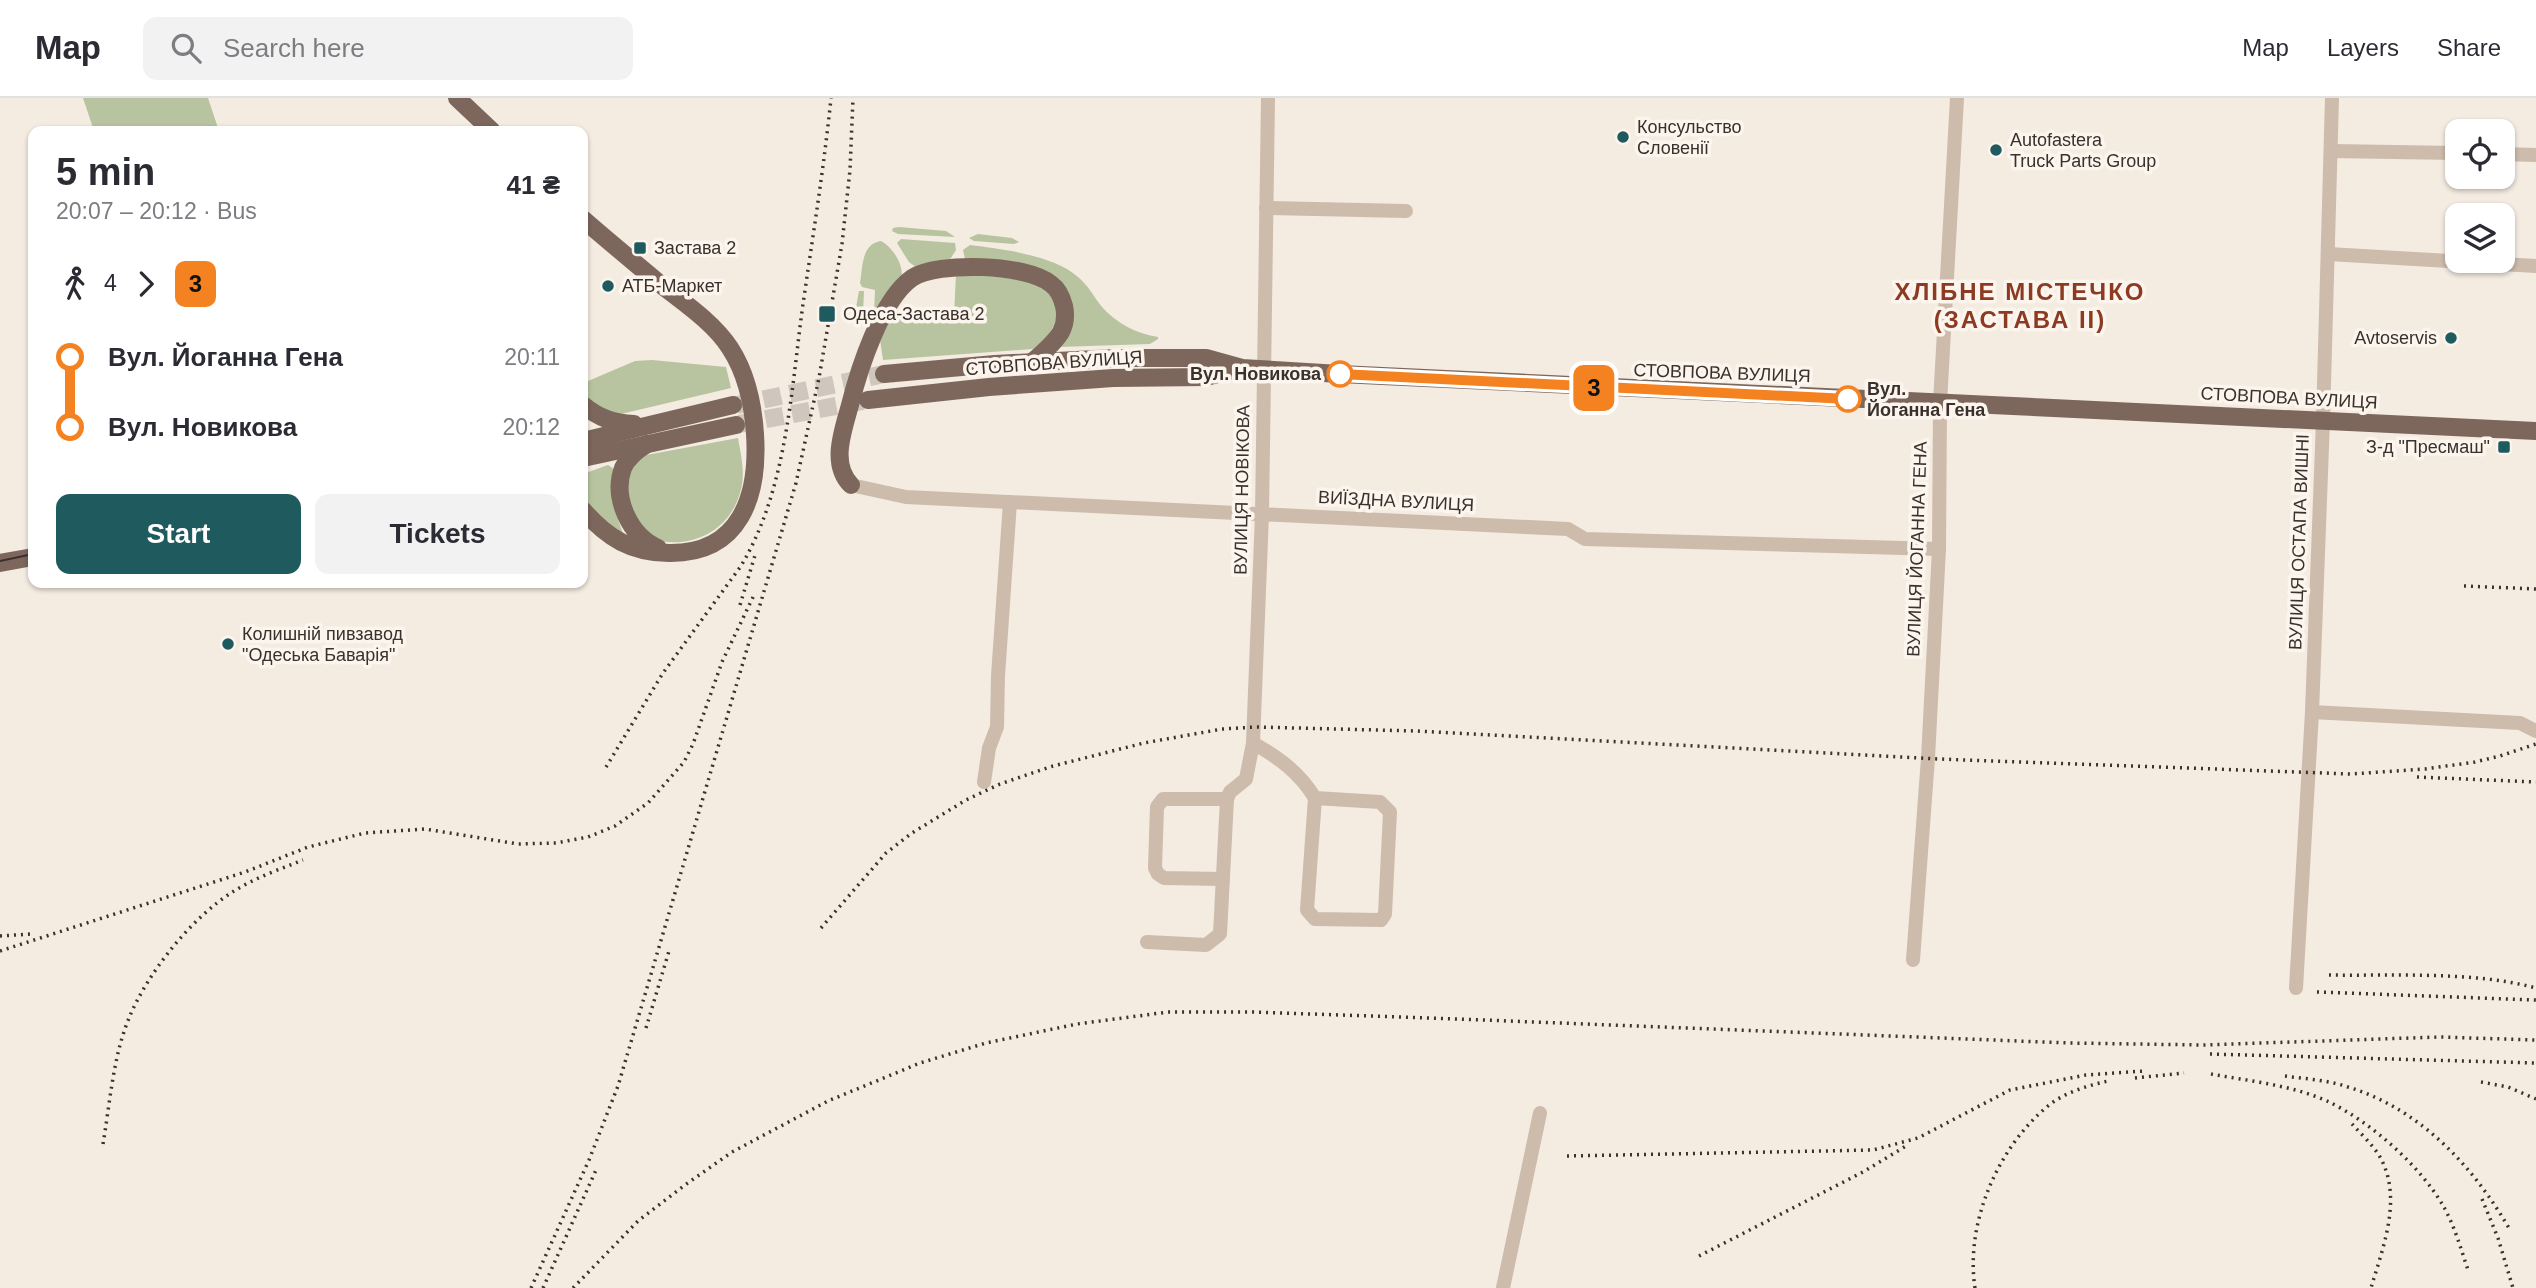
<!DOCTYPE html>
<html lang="en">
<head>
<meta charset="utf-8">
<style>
	body { margin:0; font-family:Arial,sans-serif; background:#f2f2f3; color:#2b2b33; height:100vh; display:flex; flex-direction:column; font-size:26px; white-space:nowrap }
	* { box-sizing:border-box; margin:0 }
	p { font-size:23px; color:#7c7c81 }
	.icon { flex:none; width:38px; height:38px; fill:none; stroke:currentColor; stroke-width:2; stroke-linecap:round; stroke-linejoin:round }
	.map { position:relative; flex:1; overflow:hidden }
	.panel { position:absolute; left:28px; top:28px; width:560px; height:462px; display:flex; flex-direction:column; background:#fff; border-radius:14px; box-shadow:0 2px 5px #0004 }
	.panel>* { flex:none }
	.badge { padding:0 14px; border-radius:10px; font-size:24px; line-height:46px }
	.fabs { position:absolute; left:2445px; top:21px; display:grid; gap:14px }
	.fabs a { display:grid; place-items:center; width:70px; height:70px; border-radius:14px; background:#fff; box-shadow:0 2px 5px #0004; font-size:35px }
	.map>.badge { position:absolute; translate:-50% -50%; box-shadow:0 0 0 4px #fff }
	.legs { display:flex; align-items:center; gap:10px; height:77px; padding:0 28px; font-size:23px }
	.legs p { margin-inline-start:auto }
	.summary { display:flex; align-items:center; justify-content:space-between; height:119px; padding:0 28px }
	h1 { font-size:38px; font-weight:800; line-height:52px }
	.cta { display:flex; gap:14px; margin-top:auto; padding:14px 28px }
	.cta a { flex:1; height:80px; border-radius:14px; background:#1f5a5e; color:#fff; font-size:28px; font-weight:800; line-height:80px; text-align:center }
	.cta a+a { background:#f2f2f3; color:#2b2b33 }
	ul { padding:0 28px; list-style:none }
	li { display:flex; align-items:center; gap:24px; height:70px; font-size:26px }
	li i { display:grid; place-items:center; width:10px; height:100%; margin:0 9px; background:currentColor }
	li i::after { content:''; width:18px; height:18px; margin:-9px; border:5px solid; border-radius:50%; background:#fff }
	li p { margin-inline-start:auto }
	li:first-child i { background:linear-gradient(#0000 50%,currentColor 0) }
	li:last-child i { background:linear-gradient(currentColor 50%,#0000 0) }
	header { display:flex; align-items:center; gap:42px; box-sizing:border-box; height:98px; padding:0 35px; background:#fff; border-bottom:2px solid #e1e1e2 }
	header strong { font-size:33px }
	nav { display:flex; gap:38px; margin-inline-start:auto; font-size:24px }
	.search { width:490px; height:63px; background:#f2f2f3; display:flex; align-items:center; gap:18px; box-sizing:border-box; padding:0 24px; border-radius:14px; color:#7c7c81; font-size:26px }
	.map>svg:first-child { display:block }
	.green { fill:#b8c4a0 }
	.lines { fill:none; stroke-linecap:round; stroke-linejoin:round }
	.major-tunnel { stroke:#cfc6bd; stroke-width:18; stroke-dasharray:18 9; stroke-linecap:butt }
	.minor { stroke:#cdbbac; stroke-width:14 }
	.major { stroke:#7d675c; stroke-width:18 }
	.tram { stroke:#3b302b; stroke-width:2 }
	.rail { stroke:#3b302b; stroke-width:3.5; stroke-dasharray:2 5; stroke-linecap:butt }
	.line-1-casing { stroke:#fff; stroke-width:16 }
	.line-1 { stroke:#f58220; stroke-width:10 }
	.poi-dot { fill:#1f5a5e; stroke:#fbf5ee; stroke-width:2.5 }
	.stop-1-dot { fill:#fff; stroke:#f58220; stroke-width:3.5 }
	.labels { text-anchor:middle; stroke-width:7; stroke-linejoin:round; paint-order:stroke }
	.poi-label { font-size:18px; fill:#3b302b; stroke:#fbf5ee; text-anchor:start }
	.street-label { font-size:18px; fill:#3b302b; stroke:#fbf5ee }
	.stop-label { font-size:18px; font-weight:bold; fill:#3b302b; stroke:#fbf5ee; text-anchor:end }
	.district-label { font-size:24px; font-weight:bold; letter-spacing:2px; fill:#8c3b22; stroke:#fbf5ee }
</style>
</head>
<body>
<header>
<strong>Map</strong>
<div class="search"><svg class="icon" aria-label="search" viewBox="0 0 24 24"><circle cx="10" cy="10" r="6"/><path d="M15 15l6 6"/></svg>Search here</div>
<nav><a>Map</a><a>Layers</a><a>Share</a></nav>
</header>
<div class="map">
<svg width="2536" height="1190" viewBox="0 0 2536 1190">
	<rect width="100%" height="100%" fill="#f4ebe1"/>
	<g class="green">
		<polygon points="83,0 208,0 219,33 94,33"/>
		<polygon points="899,129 946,133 955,139 898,136 892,133 893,130"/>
		<polygon points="978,136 1012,140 1019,144 1014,146 974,143 969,140"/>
		<polygon points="901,141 955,145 956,152 949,163 917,170 909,164 897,145"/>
		<path d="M 881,143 C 892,149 905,167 901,181 C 896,195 879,216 871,229 L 853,226 L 859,193 L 864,193 L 863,215 L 874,215 L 875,192 L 862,189 L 860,185 C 863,169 861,146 881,143 Z"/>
		<path d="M 970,147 C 1002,151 1053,157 1078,179 C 1088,187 1094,199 1102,209 C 1116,225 1137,236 1158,239 L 1158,241 L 1150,246 L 1058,249 L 1066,194 L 965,161 L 963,152 Z"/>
		<path d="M 956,176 C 983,177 1052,175 1056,211 C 1058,229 1046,241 1033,251 L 883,262 L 880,242 L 895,213 L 954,217 Z"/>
		<path d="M 652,262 L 726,269 L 731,290 L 621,316 C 605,313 584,306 583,287 L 588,283 L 635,263 Z"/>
		<path d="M 738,340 C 741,357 746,377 740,395 C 728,436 687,453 648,440 C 632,412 616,386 641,358 Z"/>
		<polygon points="608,367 614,371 617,418 623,436 610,431 583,403 583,376"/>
	</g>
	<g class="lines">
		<g class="major-tunnel">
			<polyline points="737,307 884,276"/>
			<polyline points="739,326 863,303"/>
		</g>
		<g class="minor">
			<polyline points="2331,53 2457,55"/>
			<polyline points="2502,56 2536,57"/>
			<polyline points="1266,110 1406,113"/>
			<polyline points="2328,156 2536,168"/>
			<polyline points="851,387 906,399 1568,431 1585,441 1939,451"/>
			<polyline points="2312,614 2520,625 2536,633"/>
			<path d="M 1253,645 C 1279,660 1299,674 1315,700 L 1380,704 L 1390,714 L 1385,816 L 1381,822 L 1315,821 L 1307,812 L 1315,700"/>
			<polyline points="984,684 989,650 997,629 998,578 1010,404"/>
			<polyline points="1223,781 1164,780 1158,776 1155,770 1157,709 1163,701 1227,701"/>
			<polyline points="1147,844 1206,847 1220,836 1227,701 1230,694 1246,681 1253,645 1262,416 1268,0"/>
			<polyline points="1913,862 1928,660 1939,451 1940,305 1957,0"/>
			<polyline points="2296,890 2312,614 2323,322 2332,0"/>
			<polyline points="1503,1190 1540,1015"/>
		</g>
		<g class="major">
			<polyline points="457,0 492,33"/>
			<path d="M 583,121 C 608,143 634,164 660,186 C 684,205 713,224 730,250 C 747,276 753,306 755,336 C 759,397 741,456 669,455 C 632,455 607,440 583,412"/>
			<polyline points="884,276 995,266 1116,260 1206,260 1242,270 1340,276 2536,333"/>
			<polyline points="868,302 989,289 1113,280 1206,279 1240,270"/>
			<path d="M 583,307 C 599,320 613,325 634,326"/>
			<polyline points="583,343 733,307"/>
			<path d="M 647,346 C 637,352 628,359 623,370 C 612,400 630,438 658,450"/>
			<polyline points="583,360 736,327"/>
			<path d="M 851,387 C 830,366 843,333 850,307 C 859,271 881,202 912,180 C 938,163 1028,166 1051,186 C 1058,191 1062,200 1064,208 C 1066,217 1065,226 1061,234 C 1054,246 1041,256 1031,265"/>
			<polyline points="0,465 33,459"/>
		</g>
		<polyline class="tram" points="0,463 33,456"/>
		<g class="rail">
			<polyline points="2464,488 2536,491"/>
			<polyline points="740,507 756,454"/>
			<path d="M 606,669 L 663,575 L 741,468 C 787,391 791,293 803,206 C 813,137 824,69 831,0"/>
			<polyline points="2417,679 2536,684"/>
			<polyline points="821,830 886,755 912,735 966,702 1000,686 1053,668 1144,645 1222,631 1256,629 1417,633 1939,661 2351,676 2425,671 2475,664 2500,658 2536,646"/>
			<polyline points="0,838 31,836"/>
			<polyline points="0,853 245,774 308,749 365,735 425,731 518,746 556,745 588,739 615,728 648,705 684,664 693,646 722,564 755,495"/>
			<path d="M 2329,877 C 2394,878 2473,873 2536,890"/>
			<polyline points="2317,894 2536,902"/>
			<polyline points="646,930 669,853"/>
			<polyline points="2210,956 2536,965"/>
			<path d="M 2211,976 C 2249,983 2291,987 2327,1003 C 2370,1023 2422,1069 2445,1111 C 2455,1130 2461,1151 2468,1172"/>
			<path d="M 2285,978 C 2306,981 2328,982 2348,989 C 2420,1011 2472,1067 2509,1130"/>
			<polyline points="2135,980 2184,975"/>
			<polyline points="2481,984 2508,989 2536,1001"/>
			<path d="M 2352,1026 C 2361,1036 2373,1047 2380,1059 C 2403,1100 2383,1149 2371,1190"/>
			<path d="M 103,1046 C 110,1005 113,959 129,920 C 148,874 192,819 234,793 C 255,780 280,771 303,762"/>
			<polyline points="1567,1058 1873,1052 1918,1040 2010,992 2086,977 2144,973"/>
			<polyline points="2482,1101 2498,1140 2513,1190"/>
			<polyline points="1699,1158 1863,1074 1906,1048"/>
			<polyline points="531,1190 589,1062 618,988 796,385 819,280 842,146 850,72 853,0"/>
			<polyline points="543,1190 596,1072"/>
			<polyline points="573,1190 638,1123 685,1087 732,1054 828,1003 920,965 986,945 1077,926 1168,914 1253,914 1458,921 2069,945 2203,947 2440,939 2536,942"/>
			<path d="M 1975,1190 C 1965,1125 1998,1049 2048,1008 C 2065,994 2087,988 2108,983"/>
		</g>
	</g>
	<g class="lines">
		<g class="line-1-casing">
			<polyline id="line-1" points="1340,276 1848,301"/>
		</g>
		<use href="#line-1" class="line-1"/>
	</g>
	<g class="poi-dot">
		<circle cx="1623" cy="39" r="7"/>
		<circle cx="1996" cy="52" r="7"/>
		<rect x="633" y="143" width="14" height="14" rx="3.5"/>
		<circle cx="608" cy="188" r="7"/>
		<rect x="818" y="207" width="18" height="18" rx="3.5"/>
		<circle cx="2451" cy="240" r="7"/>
		<rect x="2497" y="342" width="14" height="14" rx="3.5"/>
		<circle cx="228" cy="546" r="7"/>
	</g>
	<g class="stop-1-dot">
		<circle cx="1340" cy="276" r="12"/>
		<circle cx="1848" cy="301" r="12"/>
	</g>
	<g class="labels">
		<g class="poi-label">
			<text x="1637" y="35">Консульство<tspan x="1637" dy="21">Словенії</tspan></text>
			<text x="2010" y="48">Autofastera<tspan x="2010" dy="21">Truck Parts Group</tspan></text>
			<text x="654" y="156">Застава 2</text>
			<text x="622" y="194">АТБ-Маркет</text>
			<text x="843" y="222">Одеса-Застава 2</text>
			<text x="2437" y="246" text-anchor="end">Avtoservis</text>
			<text x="2490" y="355" text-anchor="end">З-д "Пресмаш"</text>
			<text x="242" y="542">Колишній пивзавод<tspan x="242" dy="21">"Одеська Баварія"</tspan></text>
		</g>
		<g class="street-label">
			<text transform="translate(1054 265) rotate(-4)" y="6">СТОВПОВА ВУЛИЦЯ</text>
			<text transform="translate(1722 275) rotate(2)" y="6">СТОВПОВА ВУЛИЦЯ</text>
			<text transform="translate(2289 300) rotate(3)" y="6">СТОВПОВА ВУЛИЦЯ</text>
			<text transform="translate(1242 392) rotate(-89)" y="6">ВУЛИЦЯ НОВІКОВА</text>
			<text transform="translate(1396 403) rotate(3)" y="6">ВИЇЗДНА ВУЛИЦЯ</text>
			<text transform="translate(2299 444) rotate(-88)" y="6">ВУЛИЦЯ ОСТАПА ВИШНІ</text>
			<text transform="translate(1917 451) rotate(-88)" y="6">ВУЛИЦЯ ЙОГАННА ГЕНА</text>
		</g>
		<g class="stop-label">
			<text x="1321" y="282">Вул. Новикова</text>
			<text x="1867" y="297" text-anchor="start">Вул.<tspan x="1867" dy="21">Йоганна Гена</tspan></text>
		</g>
		<g class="district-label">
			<text x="2020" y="202">ХЛІБНЕ МІСТЕЧКО<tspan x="2020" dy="28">(ЗАСТАВА ІІ)</tspan></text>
		</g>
	</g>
</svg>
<div class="fabs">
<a><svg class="icon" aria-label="locate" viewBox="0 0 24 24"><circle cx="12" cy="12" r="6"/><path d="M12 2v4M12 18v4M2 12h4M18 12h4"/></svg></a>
<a><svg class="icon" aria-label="layers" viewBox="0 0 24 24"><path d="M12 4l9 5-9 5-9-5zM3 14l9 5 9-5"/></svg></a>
</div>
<b class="badge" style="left:1594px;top:290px;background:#f58220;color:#111">3</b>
<section class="panel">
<div class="summary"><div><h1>5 min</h1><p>20:07 – 20:12 · Bus</p></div><b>41 ₴</b></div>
<div class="legs"><svg class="icon" aria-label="walk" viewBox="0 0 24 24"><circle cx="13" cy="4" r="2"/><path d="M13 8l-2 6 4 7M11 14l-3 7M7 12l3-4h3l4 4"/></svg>4<svg class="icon" aria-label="forward" viewBox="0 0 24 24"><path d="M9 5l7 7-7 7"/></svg><b class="badge" style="background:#f58220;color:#111">3</b></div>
<ul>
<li><i style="color:#f58220"></i><b>Вул. Йоганна Гена</b><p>20:11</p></li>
<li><i style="color:#f58220"></i><b>Вул. Новикова</b><p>20:12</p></li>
</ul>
<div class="cta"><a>Start</a><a>Tickets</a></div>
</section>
</div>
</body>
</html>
